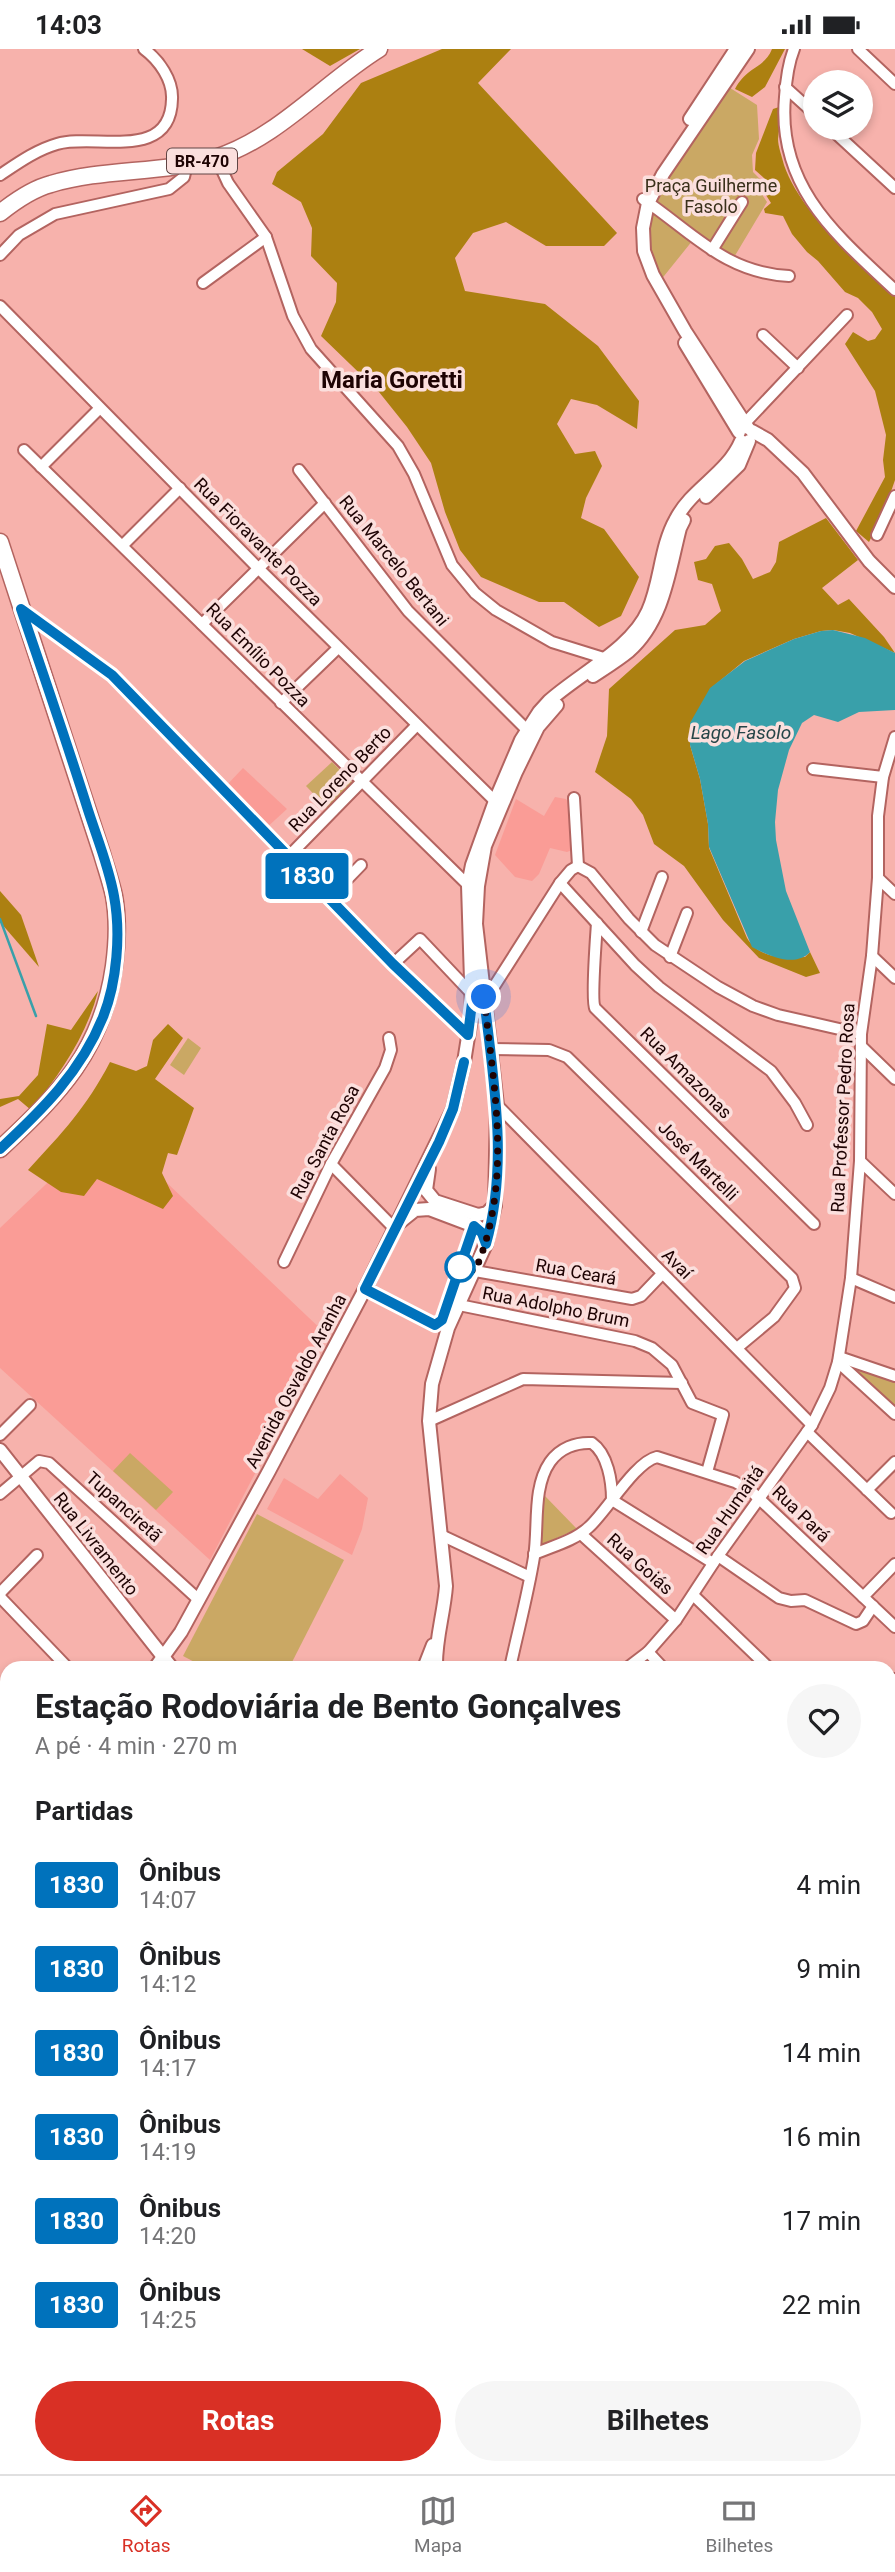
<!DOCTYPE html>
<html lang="pt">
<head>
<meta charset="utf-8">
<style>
	body { margin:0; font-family:Roboto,sans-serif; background:#f6f6f6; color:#202124; height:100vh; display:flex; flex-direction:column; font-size:26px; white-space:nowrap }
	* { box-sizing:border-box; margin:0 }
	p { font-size:23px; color:#757577 }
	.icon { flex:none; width:38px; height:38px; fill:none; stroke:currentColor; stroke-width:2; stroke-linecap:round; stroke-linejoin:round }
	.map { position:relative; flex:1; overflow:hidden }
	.details { position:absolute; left:0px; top:1612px; width:896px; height:814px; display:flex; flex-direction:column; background:#fff; border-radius:21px 21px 0 0; box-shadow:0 4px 10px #0003 }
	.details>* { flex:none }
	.badge { padding:0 14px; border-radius:5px; font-size:24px; line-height:46px }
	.controls { position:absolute; left:803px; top:21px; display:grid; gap:14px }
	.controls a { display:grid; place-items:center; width:70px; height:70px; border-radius:50%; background:#fff; box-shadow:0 4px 10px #0003; font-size:35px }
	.you { position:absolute; width:35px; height:35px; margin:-18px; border:5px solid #fff; border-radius:50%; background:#1a73e8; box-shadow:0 0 0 10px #1a73e833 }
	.map>.badge { position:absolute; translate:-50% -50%; box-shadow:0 0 0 4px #fff }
	h2 { padding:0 35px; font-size:26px; line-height:63px }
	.round { display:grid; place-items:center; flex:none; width:74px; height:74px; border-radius:37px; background:#f6f6f6 }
	.overview { display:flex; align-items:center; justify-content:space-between; height:119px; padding:0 35px }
	h1 { font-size:33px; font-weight:700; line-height:52px }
	.cta { display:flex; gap:14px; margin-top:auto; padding:14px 35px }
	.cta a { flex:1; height:80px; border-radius:42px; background:#d93025; color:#fff; font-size:28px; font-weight:700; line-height:80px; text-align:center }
	.cta a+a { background:#f6f6f6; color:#202124 }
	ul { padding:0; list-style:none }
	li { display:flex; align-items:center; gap:21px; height:84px; padding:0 35px }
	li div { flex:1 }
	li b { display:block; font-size:26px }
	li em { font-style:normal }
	li .badge { min-width:77px; font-weight:700; text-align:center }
	.status { display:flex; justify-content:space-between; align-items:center; height:49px; padding:0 35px; background:#fff; direction:ltr }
	.status svg { height:19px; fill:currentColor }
	.tabs { display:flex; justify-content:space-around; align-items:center; height:98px; border-top:2px solid #e0e0e0; background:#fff; font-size:19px; color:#757577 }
	.tabs a { display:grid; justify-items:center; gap:4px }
	.tabs .selected { color:#d93025 }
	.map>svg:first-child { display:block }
	.built { fill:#fa9c96 }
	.green { fill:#caa864 }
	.forest { fill:#ac8011 }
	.water { fill:#39a0aa }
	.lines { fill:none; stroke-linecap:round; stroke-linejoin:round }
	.stream { stroke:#39a0aa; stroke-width:2.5 }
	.minor-casing { stroke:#b36460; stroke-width:14 }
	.major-casing { stroke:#b36460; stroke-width:16 }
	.highway-casing { stroke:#b36460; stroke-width:19 }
	.minor { stroke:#fff; stroke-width:10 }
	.major { stroke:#fff; stroke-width:12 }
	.highway { stroke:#fff; stroke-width:16 }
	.line-casing { stroke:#fff; stroke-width:16 }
	.line { stroke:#0072bc; stroke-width:10 }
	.walk { stroke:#1e0303; stroke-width:7; stroke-dasharray:0 12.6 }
	.stop-dot { fill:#fff; stroke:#0072bc; stroke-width:3.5 }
	.labels { text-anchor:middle; stroke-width:7; stroke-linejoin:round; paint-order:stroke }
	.shield { fill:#fbdfdd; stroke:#604544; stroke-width:2 }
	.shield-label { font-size:16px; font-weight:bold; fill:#1e0303 }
	.park-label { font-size:18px; fill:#3a301b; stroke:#fbdfdd }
	.street-label { font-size:18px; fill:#1e0303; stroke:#fbdfdd }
	.water-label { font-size:19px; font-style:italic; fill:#264548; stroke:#fbdfdd }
	.district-label { font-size:24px; font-weight:bold; fill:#1e0303; stroke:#fbdfdd }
</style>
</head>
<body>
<div class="status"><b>14:03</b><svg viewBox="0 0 49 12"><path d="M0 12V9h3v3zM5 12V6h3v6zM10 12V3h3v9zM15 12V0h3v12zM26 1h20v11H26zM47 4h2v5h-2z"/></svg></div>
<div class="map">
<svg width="895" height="2425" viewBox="0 0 895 2425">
	<rect width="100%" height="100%" fill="#f7b2ac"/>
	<g class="built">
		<polygon points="243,719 287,760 264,781 225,738"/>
		<polygon points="555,748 566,750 569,755 572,801 567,803 550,799 539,825 532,832 515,828 495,806 516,750 544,767"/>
		<polygon points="107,1077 327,1286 210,1511 0,1319 0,1179"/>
		<polygon points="340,1425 368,1449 362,1480 352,1506 267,1460 284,1429 318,1450"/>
	</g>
	<g class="green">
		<polygon points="727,37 757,56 759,90 752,106 753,123 763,133 761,144 767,153 730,215 693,191 660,232 650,210 647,189 651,152"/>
		<polygon points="332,713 354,735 328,760 306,737"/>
		<polygon points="188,989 201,999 184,1026 170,1016"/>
		<polygon points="854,1318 895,1333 895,1358"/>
		<polygon points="130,1404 173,1443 156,1461 113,1422"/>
		<polygon points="544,1446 577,1480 539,1497"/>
		<polygon points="257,1465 344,1511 289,1619 206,1619 183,1607"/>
	</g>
	<g class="forest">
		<polygon points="302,0 360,0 330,17"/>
		<polygon points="442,0 511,0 478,34 617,184 604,197 546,197 506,173 473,184 455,209 465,242 545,255 598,297 639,352 637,380 597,356 571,350 557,375 575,405 595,402 602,417 586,449 581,469 604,480 639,528 621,567 599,578 564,553 539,553 481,528 460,501 445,463 431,414 407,378 379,343 321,287 336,253 337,234 311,207 312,179 301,153 272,135 277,123 323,85 361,34"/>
		<path d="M 772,0 L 785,0 L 765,38 L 752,48 L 735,40 C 747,17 764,20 772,0 Z"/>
		<path d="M 779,58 C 783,70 779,78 778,90 C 778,97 782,108 784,116 C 801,165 858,212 895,247 L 895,431 L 884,463 L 869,493 L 856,482 L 885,428 L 883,411 L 886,386 L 875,342 L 845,295 L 853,283 L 868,292 L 875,290 L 882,280 L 872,263 L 858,249 L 845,243 L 818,212 L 807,203 L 792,185 L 783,167 L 765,164 L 764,160 L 771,154 L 764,143 L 765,130 L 755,121 L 756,104 L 773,60 Z"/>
		<path d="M 826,469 L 858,511 L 822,539 L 838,556 L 849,550 L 884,588 L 895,604 L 850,584 L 833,581 L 821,582 L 794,590 L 744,612 L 710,640 L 690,696 L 700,730 L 708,775 L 709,799 L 747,889 C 760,910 783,909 805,908 L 810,903 L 820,924 L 806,928 L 759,909 L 723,871 L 684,817 L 654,795 L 643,766 L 631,750 L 595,723 L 607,687 L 609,640 L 675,581 L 705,576 L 721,562 L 712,535 L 698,531 L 694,513 L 706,510 L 715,497 L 729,494 L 742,510 L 753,530 L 770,523 L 776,513 L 779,493 Z"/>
		<polygon points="0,842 21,866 39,918 0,873"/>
		<path d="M 98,942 C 87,986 60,1025 31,1061 L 18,1050 L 0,1058 L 0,1050 L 19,1047 L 38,1026 L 47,975 L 71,981 Z"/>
		<path d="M 168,975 L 183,989 L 155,1030 L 194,1059 L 177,1106 L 168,1104 L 162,1124 L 173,1147 L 163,1160 L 97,1130 L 84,1147 L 61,1143 L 28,1121 C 63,1083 86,1059 110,1013 L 136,1022 L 147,1017 L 153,991 Z"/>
	</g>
	<path class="water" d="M 833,581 L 865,589 L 895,604 L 895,661 L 859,663 L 838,673 L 814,666 L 802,674 L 789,701 L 778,741 L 775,773 L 776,791 L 786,842 L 810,903 C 795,919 769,907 752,898 L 709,798 L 708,775 L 700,730 L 690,696 L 690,674 L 710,639 L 745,612 L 794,590 L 821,582 Z"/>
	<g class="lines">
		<polyline class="stream" points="0,870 36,967"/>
		<g class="minor-casing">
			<g id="minor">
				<path d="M 794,0 C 788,15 786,32 785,48 C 777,137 835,185 895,241"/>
				<polyline points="858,0 895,35"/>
				<polyline points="785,38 816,66"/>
				<polyline points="830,79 895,139"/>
				<polyline points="216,108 228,134 266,188 293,267 311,300 398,397 414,425 452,516 475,544 496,561 552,593 610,611"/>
				<path d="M 0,126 C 18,114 36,101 57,95 C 94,84 171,114 172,50 C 173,31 159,11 144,0"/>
				<path d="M 643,150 C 692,183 725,224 789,227"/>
				<polyline points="712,201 742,153"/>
				<polyline points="0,206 19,186 55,165 169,140 184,128 187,115"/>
				<polyline points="203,234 266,188"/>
				<polyline points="0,257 258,519 500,757"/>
				<polyline points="763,286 798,319"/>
				<polyline points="745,374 847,266"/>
				<polyline points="24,401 468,836"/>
				<polyline points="41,418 99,360"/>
				<polyline points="299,421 408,562 532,686"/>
				<polyline points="877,486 895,447"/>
				<polyline points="123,496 180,439"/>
				<polyline points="23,561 112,626 393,915 468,986"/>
				<polyline points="202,575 325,454"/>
				<polyline points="281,654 338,599"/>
				<polyline points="813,720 883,728"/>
				<polyline points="574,749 578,817"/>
				<polyline points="288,808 417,676"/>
				<polyline points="578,817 591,824 629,870 655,896 718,938 753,957 778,966 861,985"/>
				<polyline points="878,829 895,845"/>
				<polyline points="560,834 635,916 659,938 771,1022 795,1054 807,1076"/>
				<polyline points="329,849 361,816"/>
				<path d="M 597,874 C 596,889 591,952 595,959 L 814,1175"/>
				<polyline points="641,883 662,828"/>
				<polyline points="872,907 895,929"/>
				<polyline points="670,908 687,864"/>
				<polyline points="393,915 420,890 473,946 488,947 560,834 571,821 578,817"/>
				<polyline points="861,997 895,1030"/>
				<polyline points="490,1000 549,1001 567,1008 792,1229 795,1239 774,1268 737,1299"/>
				<polyline points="497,1056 812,1376"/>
				<polyline points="860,1112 895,1145"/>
				<polyline points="331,1115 394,1179"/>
				<polyline points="284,1213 331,1115 385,1019 391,1001 389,989"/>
				<polyline points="475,1222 632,1250 641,1247 662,1225"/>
				<polyline points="851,1229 895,1248"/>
				<polyline points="459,1256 635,1292 652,1299 672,1316 692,1354 723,1366 707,1423"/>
				<polyline points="839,1308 895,1327"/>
				<polyline points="838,1313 895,1365"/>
				<polyline points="429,1372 523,1330 682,1334"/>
				<polyline points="807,1383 891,1464"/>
				<polyline points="0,1386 30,1356"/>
				<polyline points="867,1441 895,1413"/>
				<polyline points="0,1445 39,1412 49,1414 199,1551"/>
				<polyline points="612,1451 713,1514"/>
				<polyline points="581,1485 676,1571"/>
				<polyline points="443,1487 530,1528"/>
				<path d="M 534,1505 C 553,1497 574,1492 589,1478 C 607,1462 635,1413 657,1408 L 735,1433 L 751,1442 L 895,1578"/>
				<polyline points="37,1506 1,1543 0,1548 68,1619"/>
				<polyline points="718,1507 779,1549 791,1552 805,1551 856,1575 863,1572 873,1557"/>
				<polyline points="693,1546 769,1619"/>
				<polyline points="863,1548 895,1515"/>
				<polyline points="648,1603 663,1619"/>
				<path d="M 510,1619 C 518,1582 528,1545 534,1508 C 539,1478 532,1439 550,1413 C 560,1399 576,1393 592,1394 C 608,1405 612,1433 612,1451"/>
				<polyline points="627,1619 648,1603 676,1571 718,1507 812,1376 830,1339 838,1313 851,1229 860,1112 861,985 872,907 878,829 878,767 883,728 895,688"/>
				<polyline points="889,1637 895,1630"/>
				<polyline points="0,1645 7,1653"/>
				<polyline points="889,1736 895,1733"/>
				<polyline points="889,1832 895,1829"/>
				<polyline points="889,2010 895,2012"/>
				<polyline points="0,2045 7,2053"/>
				<polyline points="0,2121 7,2114"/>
				<polyline points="0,2145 7,2154"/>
				<polyline points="889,2169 895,2175"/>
				<polyline points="0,2250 7,2245"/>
				<polyline points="889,2266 895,2260"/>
				<polyline points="0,2322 7,2332"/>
				<polyline points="0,2415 7,2415"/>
				<polyline points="62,2418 81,2425"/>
				<polyline points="277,2418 283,2425"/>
				<polyline points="452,2418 459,2425"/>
				<polyline points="886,2418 893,2425"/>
				<polyline points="250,2425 256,2418"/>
			</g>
		</g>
		<g class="major-casing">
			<g id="major">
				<polyline points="748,0 663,125 648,154 643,179 644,202 653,226 685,282 748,379"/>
				<polyline points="690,70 736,0"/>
				<polyline points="685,294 739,383"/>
				<polyline points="752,382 768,391 803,424 869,512 895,538"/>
				<polyline points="706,448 739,416 749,392"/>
				<path d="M 593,627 C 605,619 618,611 629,602 C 664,571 669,521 680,479 L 684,471"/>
				<polyline points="429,1120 426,1141 435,1152 478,1166 487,1164 495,1156"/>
				<polyline points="400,1173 415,1161 429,1160 474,1177 482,1184 486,1195"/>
				<polyline points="0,1401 172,1619"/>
				<path d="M 155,1619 L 181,1583 L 269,1422 L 365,1240 L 453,1060 L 464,1013 L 472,963 L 468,836 L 472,816 L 495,752 L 521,691 L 539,663 L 549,652 C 579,625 632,599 648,562 C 661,533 660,498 676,470 C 692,439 727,425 741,392"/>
				<polyline points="424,1619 433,1596"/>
				<path d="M 436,1619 C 435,1591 444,1565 446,1537 L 429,1372 L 432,1335 L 448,1279 L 486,1195 L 495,1156 L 497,1056 L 476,875 L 478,837 L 485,797 L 516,723 L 538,678 L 557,656"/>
				<polyline points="0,1716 7,1712"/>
				<polyline points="0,1883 7,1878"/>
				<polyline points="889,2067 895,2060"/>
				<polyline points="646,2418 650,2425"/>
				<polyline points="529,2425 535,2418"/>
				<polyline points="736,2425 742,2418"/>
			</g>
		</g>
		<g class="highway-casing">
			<g id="highway">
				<path d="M 0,164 C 15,152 32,140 51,135 C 104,119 162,125 215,109 C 278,89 324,34 379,0"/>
				<path d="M 0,493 L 102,805 C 106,819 111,833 114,847 C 118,869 117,895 114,917 C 102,1002 60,1044 0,1100"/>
			</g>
		</g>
		<use href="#minor" class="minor"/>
		<use href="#major" class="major"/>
		<use href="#highway" class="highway"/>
	</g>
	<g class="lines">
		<g class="line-casing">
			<path id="line" d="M 0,1100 C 42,1061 81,1023 103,968 C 117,933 121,884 114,847 C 109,818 97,789 88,761 C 67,694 44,627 21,560 L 112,626 L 393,915 L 468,986 L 473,946 L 484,948 C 493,1030 509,1114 486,1195 L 482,1184 L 474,1177 L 442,1271 L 435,1276 L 365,1240 L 439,1093 L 453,1060 L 464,1013"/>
		</g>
		<use href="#line" class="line"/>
		<path class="walk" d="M 460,1218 L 475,1222 C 513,1134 494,1040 484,948"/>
	</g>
	<circle class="stop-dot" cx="460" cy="1218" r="14"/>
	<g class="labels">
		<rect class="shield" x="167" y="99.5" width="70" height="25" rx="5"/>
		<g class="shield-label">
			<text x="202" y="118">BR-470</text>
		</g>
		<g class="park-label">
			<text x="711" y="143">Praça Guilherme<tspan x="711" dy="21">Fasolo</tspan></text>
		</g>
		<g class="street-label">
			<text transform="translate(258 493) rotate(45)" y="6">Rua Fioravante Pozza</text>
			<text transform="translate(394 512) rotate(51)" y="6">Rua Marcelo Bertani</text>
			<text transform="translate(258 606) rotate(45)" y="6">Rua Emílio Pozza</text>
			<text transform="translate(340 730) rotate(-46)" y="6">Rua Loreno Berto</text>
			<text transform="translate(686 1024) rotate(45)" y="6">Rua Amazonas</text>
			<text transform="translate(843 1059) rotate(-87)" y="6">Rua Professor Pedro Rosa</text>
			<text transform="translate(325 1093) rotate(-62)" y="6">Rua Santa Rosa</text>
			<text transform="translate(698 1112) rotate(45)" y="6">José Martelli</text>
			<text transform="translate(677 1215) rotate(45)" y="6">Avaí</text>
			<text transform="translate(576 1223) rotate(10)" y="6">Rua Ceará</text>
			<text transform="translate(556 1258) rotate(11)" y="6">Rua Adolpho Brum</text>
			<text transform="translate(296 1332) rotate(-62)" y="6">Avenida Osvaldo Aranha</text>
			<text transform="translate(124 1458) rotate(42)" y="6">Tupanciretã</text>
			<text transform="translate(730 1461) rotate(-55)" y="6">Rua Humaitá</text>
			<text transform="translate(801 1465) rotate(44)" y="6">Rua Pará</text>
			<text transform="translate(96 1495) rotate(52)" y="6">Rua Livramento</text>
			<text transform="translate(640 1515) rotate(42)" y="6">Rua Goiás</text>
		</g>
		<g class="water-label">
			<text x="741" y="690">Lago Fasolo</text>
		</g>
		<g class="district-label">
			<text x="392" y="339">Maria Goretti</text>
		</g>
	</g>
</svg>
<div class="controls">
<a><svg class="icon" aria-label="layers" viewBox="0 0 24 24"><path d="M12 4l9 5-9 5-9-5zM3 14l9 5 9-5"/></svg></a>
</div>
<div class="you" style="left:484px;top:948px"></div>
<b class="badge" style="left:307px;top:827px;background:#0072bc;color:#fff">1830</b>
<section class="details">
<div class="overview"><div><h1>Estação Rodoviária de Bento Gonçalves</h1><p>A pé · 4 min · 270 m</p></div><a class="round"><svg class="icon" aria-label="heart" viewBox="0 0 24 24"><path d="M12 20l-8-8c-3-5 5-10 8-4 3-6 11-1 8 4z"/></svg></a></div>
<h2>Partidas</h2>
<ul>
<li><span class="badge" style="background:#0072bc;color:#fff">1830</span><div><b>Ônibus</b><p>14:07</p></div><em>4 min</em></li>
<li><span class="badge" style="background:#0072bc;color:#fff">1830</span><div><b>Ônibus</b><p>14:12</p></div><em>9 min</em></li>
<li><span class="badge" style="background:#0072bc;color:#fff">1830</span><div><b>Ônibus</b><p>14:17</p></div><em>14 min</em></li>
<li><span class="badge" style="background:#0072bc;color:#fff">1830</span><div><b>Ônibus</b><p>14:19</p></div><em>16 min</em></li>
<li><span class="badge" style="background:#0072bc;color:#fff">1830</span><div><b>Ônibus</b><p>14:20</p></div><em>17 min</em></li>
<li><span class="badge" style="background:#0072bc;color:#fff">1830</span><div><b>Ônibus</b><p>14:25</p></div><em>22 min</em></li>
</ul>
<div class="cta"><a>Rotas</a><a>Bilhetes</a></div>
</section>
</div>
<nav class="tabs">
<a class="selected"><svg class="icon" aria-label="directions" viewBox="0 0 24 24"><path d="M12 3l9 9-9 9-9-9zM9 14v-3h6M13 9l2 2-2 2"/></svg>Rotas</a>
<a><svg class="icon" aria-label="map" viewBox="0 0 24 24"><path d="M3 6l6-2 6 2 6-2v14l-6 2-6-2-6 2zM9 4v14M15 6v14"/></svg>Mapa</a>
<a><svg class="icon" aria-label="tickets" viewBox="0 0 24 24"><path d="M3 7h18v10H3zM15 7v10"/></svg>Bilhetes</a>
</nav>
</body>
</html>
